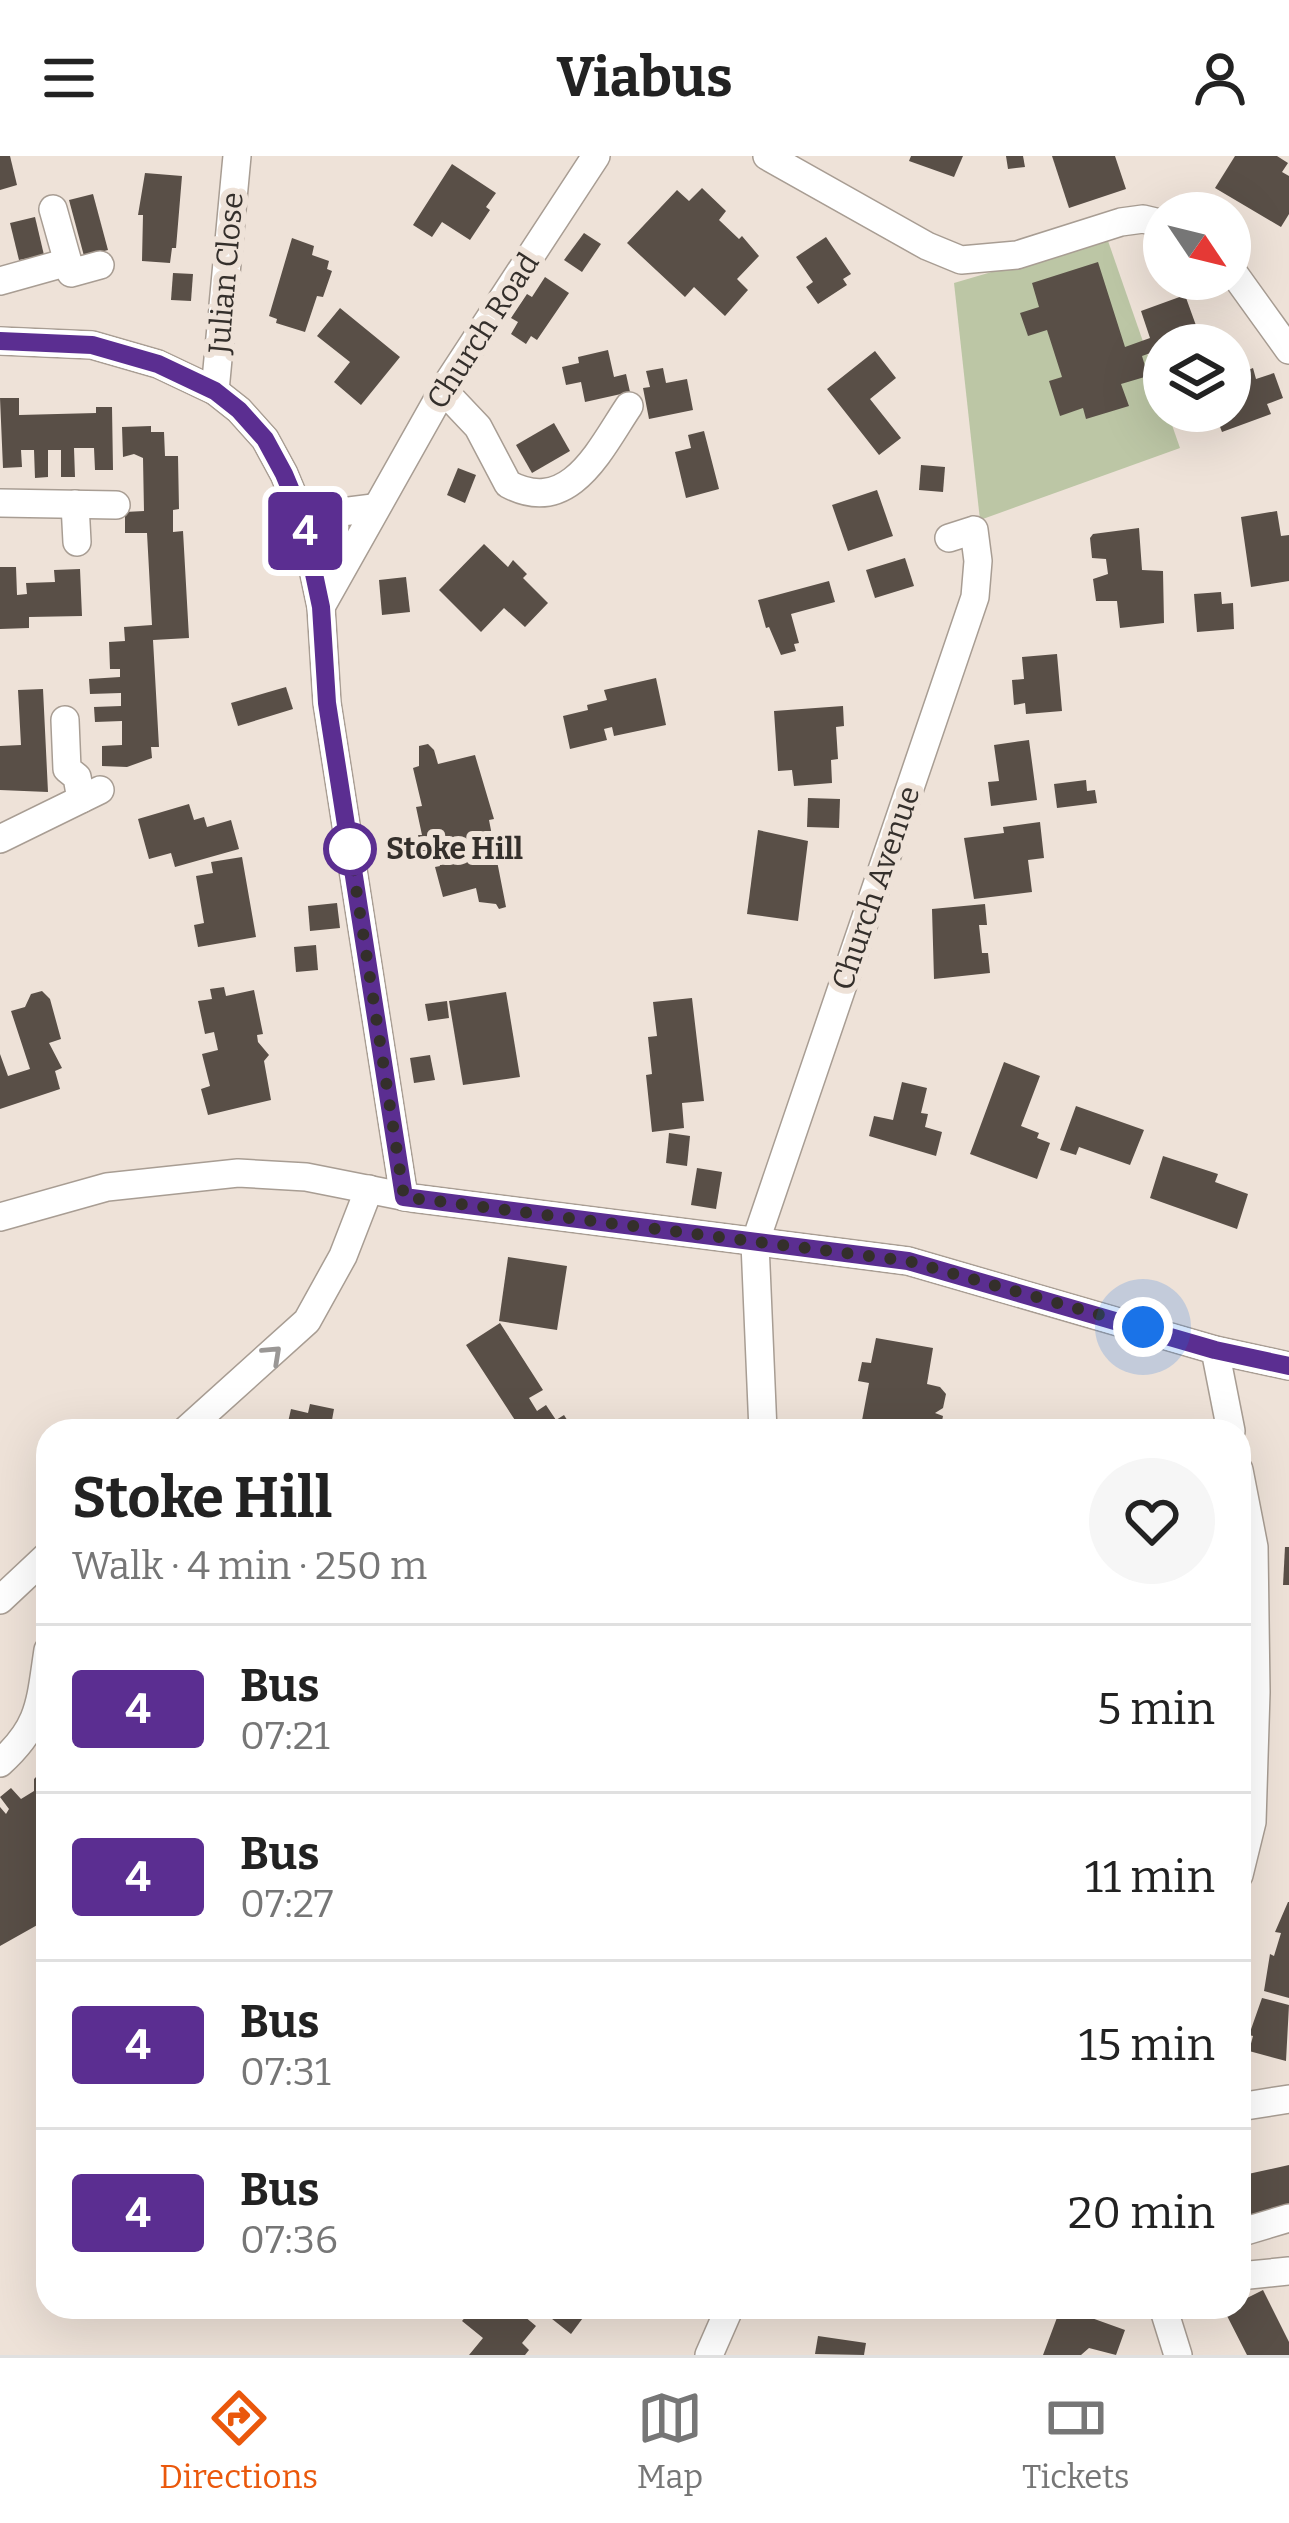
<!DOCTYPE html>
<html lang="en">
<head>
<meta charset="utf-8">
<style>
	body { margin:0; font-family:Bitter,serif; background:#f6f6f6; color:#222; height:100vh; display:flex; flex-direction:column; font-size:45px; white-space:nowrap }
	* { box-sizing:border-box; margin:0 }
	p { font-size:39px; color:#767676 }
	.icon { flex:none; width:66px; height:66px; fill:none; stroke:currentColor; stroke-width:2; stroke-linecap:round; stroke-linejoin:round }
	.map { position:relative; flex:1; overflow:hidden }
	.drawer { position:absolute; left:36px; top:1263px; width:1215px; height:900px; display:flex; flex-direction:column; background:#fff; border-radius:36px; box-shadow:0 12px 48px #0002 }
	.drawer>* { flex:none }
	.badge { padding:0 24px; border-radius:9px; font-size:42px; line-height:78px }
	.needle { width:78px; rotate:125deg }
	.buttons { position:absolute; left:1143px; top:36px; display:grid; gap:24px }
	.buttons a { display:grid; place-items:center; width:108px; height:108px; border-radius:50%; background:#fff; box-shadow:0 12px 48px #0002; font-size:60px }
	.you { position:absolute; width:60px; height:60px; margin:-30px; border:9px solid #fff; border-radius:50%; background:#1a73e8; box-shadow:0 0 0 18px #1a73e833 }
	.map>.badge { position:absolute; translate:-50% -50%; box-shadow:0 0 0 6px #fff }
	.round { display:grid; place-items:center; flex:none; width:126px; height:126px; border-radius:63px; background:#f6f6f6 }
	.overview { display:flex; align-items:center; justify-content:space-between; height:204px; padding:0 36px }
	h1 { font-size:57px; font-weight:700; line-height:90px }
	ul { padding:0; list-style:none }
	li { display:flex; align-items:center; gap:36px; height:168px; padding:0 36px; border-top:3px solid #e0e0e0 }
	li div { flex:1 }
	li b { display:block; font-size:45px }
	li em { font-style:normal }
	li .badge { min-width:132px; font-weight:700; text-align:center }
	header { display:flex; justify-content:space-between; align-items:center; height:156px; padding:0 36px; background:#fff; font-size:54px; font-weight:700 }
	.tab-bar { display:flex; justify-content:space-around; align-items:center; height:168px; border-top:3px solid #e0e0e0; background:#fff; font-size:33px; color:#767676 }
	.tab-bar a { display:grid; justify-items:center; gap:6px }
	.tab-bar .active { color:#ea580c }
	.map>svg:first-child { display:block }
	.green { fill:#bcc6a5 }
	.building { fill:#594f47 }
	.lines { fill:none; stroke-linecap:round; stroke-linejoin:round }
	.minor-casing { stroke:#a89d93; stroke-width:30 }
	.minor { stroke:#fff; stroke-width:27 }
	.oneway { stroke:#9a9795 }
	.line-casing { stroke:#fff; stroke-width:27 }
	.line { stroke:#5b2e91; stroke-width:18 }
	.walk { stroke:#342f2b; stroke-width:12; stroke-dasharray:0 21.6 }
	.stop-dot { fill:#fff; stroke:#5b2e91; stroke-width:6 }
	.labels { text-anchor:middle; stroke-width:12; stroke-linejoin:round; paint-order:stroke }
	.street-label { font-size:30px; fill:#342f2b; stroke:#eee2d8 }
	.stop-label { font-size:30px; font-weight:bold; fill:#342f2b; stroke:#eee2d8; text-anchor:start }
</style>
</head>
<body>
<header><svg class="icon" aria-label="menu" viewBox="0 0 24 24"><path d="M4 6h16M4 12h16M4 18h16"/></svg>Viabus<svg class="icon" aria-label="person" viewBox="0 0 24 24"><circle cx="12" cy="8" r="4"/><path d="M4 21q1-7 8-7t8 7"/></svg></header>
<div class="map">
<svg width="1289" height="2199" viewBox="0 0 1289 2199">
	<rect width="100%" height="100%" fill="#eee2d8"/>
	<g class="green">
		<polygon points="1107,82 1180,292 980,364 954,127"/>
		<polygon points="357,366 322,426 312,371"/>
	</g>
	<g class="building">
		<polygon points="0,0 10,0 17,29 0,34"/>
		<polygon points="911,0 963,0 954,21 909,5"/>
		<polygon points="1006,0 1023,0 1025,11 1008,13"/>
		<polygon points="1052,0 1115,0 1126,33 1069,52"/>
		<polygon points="1235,0 1277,0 1288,7 1282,16 1289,20 1289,58 1281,71 1215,32"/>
		<polygon points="452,8 496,37 486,51 490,54 470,84 442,66 432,81 413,69"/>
		<polygon points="145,17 182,20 176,92 172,92 170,107 142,105 143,59 138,59"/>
		<polygon points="702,32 726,55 719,64 739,83 742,80 759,100 737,123 748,134 725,160 694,131 685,141 627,87 677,34 689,45"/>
		<polygon points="93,38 108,94 84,100 69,44"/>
		<polygon points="35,61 44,99 19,104 10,67"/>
		<polygon points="584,77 601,88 582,116 564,104"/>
		<polygon points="826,81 851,118 843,123 847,129 818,148 806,131 813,126 796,101"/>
		<polygon points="292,82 314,90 312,99 329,105 327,113 332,115 323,141 317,140 305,176 276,167 277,163 269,160"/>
		<polygon points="1098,106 1125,191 1150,182 1141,155 1185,139 1198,175 1211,170 1218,189 1164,189 1164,215 1156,195 1142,200 1148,220 1121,228 1129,250 1086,263 1083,252 1060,260 1049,225 1062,221 1047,174 1028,180 1020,157 1039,151 1032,127"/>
		<polygon points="173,117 193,118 191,145 171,144"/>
		<polygon points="545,121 569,137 537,184 531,180 526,188 511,178 518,166 511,162 527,138 532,141"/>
		<polygon points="340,152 400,201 361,249 334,226 350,206 317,180"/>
		<polygon points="608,194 614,221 626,218 630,236 585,246 581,226 566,229 562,211 579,207 578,201"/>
		<polygon points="875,195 896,222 870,243 901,282 879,299 827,233"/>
		<polygon points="663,212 666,227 687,223 693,254 649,263 643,232 650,231 646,215"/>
		<polygon points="1253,212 1256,223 1274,217 1283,242 1267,248 1271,258 1222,276 1214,255 1230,255 1230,221"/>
		<polygon points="0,242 19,242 19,259 96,257 96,251 112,251 113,314 95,314 94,292 74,292 75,321 61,321 61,294 48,294 48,321 35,322 34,294 21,294 22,311 3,312"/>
		<polygon points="554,267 570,295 532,317 516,289"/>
		<polygon points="151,270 151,276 164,276 165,300 178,300 179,353 173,354 173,376 183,375 189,482 153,484 159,591 151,591 152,602 127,611 102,610 102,590 122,589 122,565 95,566 94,551 121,550 121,537 90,538 89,523 120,521 120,513 110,513 109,486 125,485 124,471 152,469 147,377 125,377 125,356 144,355 143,302 134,298 123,301 122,271"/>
		<polygon points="704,275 719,333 686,342 675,296 691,292 688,279"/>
		<polygon points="921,309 945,311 943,336 919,334"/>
		<polygon points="458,312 476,319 465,347 447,339"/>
		<polygon points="877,334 893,380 848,395 832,349"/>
		<polygon points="1277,355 1281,380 1289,379 1289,425 1251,431 1241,361"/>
		<polygon points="1139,372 1142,414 1163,415 1164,467 1120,472 1117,445 1096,445 1093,423 1108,418 1106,403 1092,402 1090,382 1093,378"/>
		<polygon points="484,388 508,411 513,404 527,418 523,422 548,447 525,471 504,452 481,476 439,434"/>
		<polygon points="905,402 914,430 875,442 866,414"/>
		<polygon points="0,411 16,411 17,439 27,438 26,427 55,426 54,414 80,413 82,460 29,461 29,472 0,473"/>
		<polygon points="406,421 410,456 382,459 379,424"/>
		<polygon points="829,425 835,446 791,458 799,487 794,488 796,495 781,499 769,471 766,472 758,444"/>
		<polygon points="1221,436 1222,448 1233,447 1234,473 1197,476 1194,438"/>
		<polygon points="1057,498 1062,555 1026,558 1025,547 1014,549 1012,524 1024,523 1022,501"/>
		<polygon points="656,522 666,569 614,580 612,571 604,573 607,584 570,593 563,560 588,554 587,549 607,544 604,534"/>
		<polygon points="286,531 293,553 238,570 231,547"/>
		<polygon points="43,533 48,636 0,634 0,590 21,589 18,534"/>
		<polygon points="843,550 844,570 836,571 838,603 831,604 832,627 794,630 792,614 778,615 774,555"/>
		<polygon points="1029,584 1037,644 991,650 988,626 999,625 994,589"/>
		<polygon points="428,588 434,594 438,608 475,599 494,663 489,664 506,751 499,753 496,748 479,746 476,732 443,741 435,711 440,710 436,693 423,697 418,679 422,679 416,651 422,650 413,612 419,610 419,590"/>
		<polygon points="1086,624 1087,635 1095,634 1097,647 1057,652 1054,628"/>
		<polygon points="808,642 840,643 839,672 807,671"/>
		<polygon points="189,648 194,664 204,661 207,671 231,664 239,693 175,711 171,697 149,703 138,663"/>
		<polygon points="1040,666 1044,702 1028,704 1032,736 974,743 964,682 1004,677 1003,671"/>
		<polygon points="758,674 808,685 798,765 747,758"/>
		<polygon points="242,701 256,781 198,791 194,769 204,767 196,720 213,717 211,706"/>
		<polygon points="337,747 340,772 310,775 308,750"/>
		<polygon points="985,748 987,769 979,769 982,797 988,797 990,817 934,823 932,753"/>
		<polygon points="316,789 318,814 296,816 294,791"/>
		<polygon points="224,831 226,840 254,834 263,878 257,879 258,886 269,899 264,905 271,944 208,959 201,933 210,930 202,898 218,894 214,876 205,878 198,845 212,843 210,833"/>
		<polygon points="42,835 50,843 61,883 49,887 62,912 55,915 60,933 0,953 0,898 8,920 30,913 11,855 25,851 31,838"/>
		<polygon points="506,836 520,921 463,929 449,845"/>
		<polygon points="692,842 704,945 682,947 684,972 652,976 646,919 652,918 648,881 657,880 653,846"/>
		<polygon points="447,845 449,862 428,865 425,848"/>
		<polygon points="430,899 435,924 414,927 410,902"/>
		<polygon points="1004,906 1040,920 1021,970 1039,977 1037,982 1050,987 1037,1023 970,998"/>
		<polygon points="902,926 927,932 921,957 928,958 925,971 942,976 936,1000 869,980 874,960 893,964"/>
		<polygon points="1076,950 1144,974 1130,1009 1079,991 1076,999 1060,994"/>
		<polygon points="669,977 690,980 687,1010 666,1007"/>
		<polygon points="1163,1000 1218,1018 1215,1026 1248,1038 1237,1073 1150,1042"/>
		<polygon points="697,1012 722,1016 716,1053 691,1049"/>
		<polygon points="508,1101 567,1110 557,1174 499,1165"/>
		<polygon points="500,1167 543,1234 529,1242 537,1255 546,1249 556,1264 564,1259 574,1275 522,1275 466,1189"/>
		<polygon points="876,1182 933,1192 927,1228 940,1231 946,1238 943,1252 935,1257 943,1260 940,1275 860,1275 869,1227 858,1225 862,1206 871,1207"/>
		<polygon points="310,1248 334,1253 330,1275 286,1275 291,1253 308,1257"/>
		<polygon points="1285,1391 1289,1391 1289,1429 1283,1429"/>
		<polygon points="40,1617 48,1617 48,1763 0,1790 0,1651 6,1658 9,1653 0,1641 11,1632 21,1643 34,1635 34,1623"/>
		<polygon points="1288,1746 1289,1746 1289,1842 1264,1835 1270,1798 1274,1800 1281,1777 1275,1776"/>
		<polygon points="1262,1842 1289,1849 1286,1905 1249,1895 1253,1880 1249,1879"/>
		<polygon points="1289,2009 1289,2054 1239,2065 1239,2020"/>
		<polygon points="1263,2134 1289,2186 1289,2199 1247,2199 1224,2154 1239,2151 1239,2146"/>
		<polygon points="474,2151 513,2151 536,2170 522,2187 529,2194 525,2199 469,2199 483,2182 462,2165"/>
		<polygon points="537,2151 591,2151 571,2178"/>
		<polygon points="1061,2151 1125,2174 1116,2199 1089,2192 1081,2199 1043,2199"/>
		<polygon points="818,2180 866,2187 864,2199 815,2198"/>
	</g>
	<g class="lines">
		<g class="minor-casing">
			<g id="minor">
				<polyline points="767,0 927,90 961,104 1017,99 1121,66 1143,63 1164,68"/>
				<polyline points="53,53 71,117 100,109"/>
				<polyline points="1230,112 1289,194"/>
				<polyline points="0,125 68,106"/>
				<polyline points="0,185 92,189 158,208 215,235 239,254 265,283 284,318 302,361 321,451 327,547 404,1041"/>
				<path d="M 443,234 L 478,271 L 508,328 C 570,361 600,293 629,250"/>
				<polyline points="215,235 237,0"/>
				<polyline points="0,347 116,349"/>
				<polyline points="75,348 77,386"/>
				<polyline points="302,361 373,352"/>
				<polyline points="321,451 443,234 596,0"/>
				<polyline points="65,564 67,613 77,621 81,643"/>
				<polyline points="0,683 100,634"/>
				<polyline points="0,1061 107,1031 238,1017 306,1021 412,1042 908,1105 1215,1194 1289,1210"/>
				<polyline points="1215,1194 1231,1275"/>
				<polyline points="185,1275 307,1165 343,1100 369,1033"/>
				<polyline points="763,1275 755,1087 975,441 978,405 974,374 949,382"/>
				<polyline points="1239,1314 1254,1391 1256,1536 1252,1666 1239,1719"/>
				<polyline points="0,1444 48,1399"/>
				<path d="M 0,1607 C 41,1570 40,1547 48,1494"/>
				<polyline points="1239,1951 1289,1943"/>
				<polyline points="1239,2077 1289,2062"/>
				<polyline points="1239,2120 1289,2115"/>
				<polyline points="1163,2151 1178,2199"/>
				<polyline points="709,2199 730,2151"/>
			</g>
		</g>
		<use href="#minor" class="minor"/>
	</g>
	<defs><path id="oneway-chevron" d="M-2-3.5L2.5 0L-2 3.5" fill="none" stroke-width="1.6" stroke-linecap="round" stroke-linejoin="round" transform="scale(3)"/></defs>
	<use class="oneway" href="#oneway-chevron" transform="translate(273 1198) rotate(-43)"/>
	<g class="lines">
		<g class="line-casing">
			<polyline id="line" points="0,185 92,189 158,208 215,235 239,254 265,283 284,318 302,361 321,451 327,547 404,1041 908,1105 1215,1194 1289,1210"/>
		</g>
		<use href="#line" class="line"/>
		<polyline class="walk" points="350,693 404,1041 908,1105 1143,1171"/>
	</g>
	<circle class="stop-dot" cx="350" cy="693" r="24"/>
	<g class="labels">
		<g class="street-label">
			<text transform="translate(226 117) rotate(-85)" y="10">Julian Close</text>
			<text transform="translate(483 175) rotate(-57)" y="10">Church Road</text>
			<text transform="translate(876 732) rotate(-71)" y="10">Church Avenue</text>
		</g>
		<g class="stop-label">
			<text x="386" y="703">Stoke Hill</text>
		</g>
	</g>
</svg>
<div class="buttons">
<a><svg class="needle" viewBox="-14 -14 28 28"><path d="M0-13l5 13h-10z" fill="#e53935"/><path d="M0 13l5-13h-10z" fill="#767676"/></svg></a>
<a><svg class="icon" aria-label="layers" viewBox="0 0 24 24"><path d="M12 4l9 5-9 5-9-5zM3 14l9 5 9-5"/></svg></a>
</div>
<div class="you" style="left:1143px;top:1171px"></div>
<b class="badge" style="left:305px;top:375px;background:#5b2e91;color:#fff">4</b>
<section class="drawer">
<div class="overview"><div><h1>Stoke Hill</h1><p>Walk · 4 min · 250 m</p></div><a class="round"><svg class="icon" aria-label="heart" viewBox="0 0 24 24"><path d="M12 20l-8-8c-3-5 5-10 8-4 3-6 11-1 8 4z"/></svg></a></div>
<ul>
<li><span class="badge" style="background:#5b2e91;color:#fff">4</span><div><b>Bus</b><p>07:21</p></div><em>5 min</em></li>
<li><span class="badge" style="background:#5b2e91;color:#fff">4</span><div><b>Bus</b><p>07:27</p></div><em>11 min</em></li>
<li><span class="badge" style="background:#5b2e91;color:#fff">4</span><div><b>Bus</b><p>07:31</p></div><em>15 min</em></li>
<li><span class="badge" style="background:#5b2e91;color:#fff">4</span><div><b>Bus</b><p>07:36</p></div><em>20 min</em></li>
</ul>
</section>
</div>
<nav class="tab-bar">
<a class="active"><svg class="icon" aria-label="directions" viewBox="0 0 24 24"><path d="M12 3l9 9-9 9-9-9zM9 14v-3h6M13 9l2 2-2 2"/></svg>Directions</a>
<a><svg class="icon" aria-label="map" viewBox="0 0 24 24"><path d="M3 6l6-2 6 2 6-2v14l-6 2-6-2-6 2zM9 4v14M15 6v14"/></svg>Map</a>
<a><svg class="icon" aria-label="tickets" viewBox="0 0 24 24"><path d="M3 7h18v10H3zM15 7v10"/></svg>Tickets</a>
</nav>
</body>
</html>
